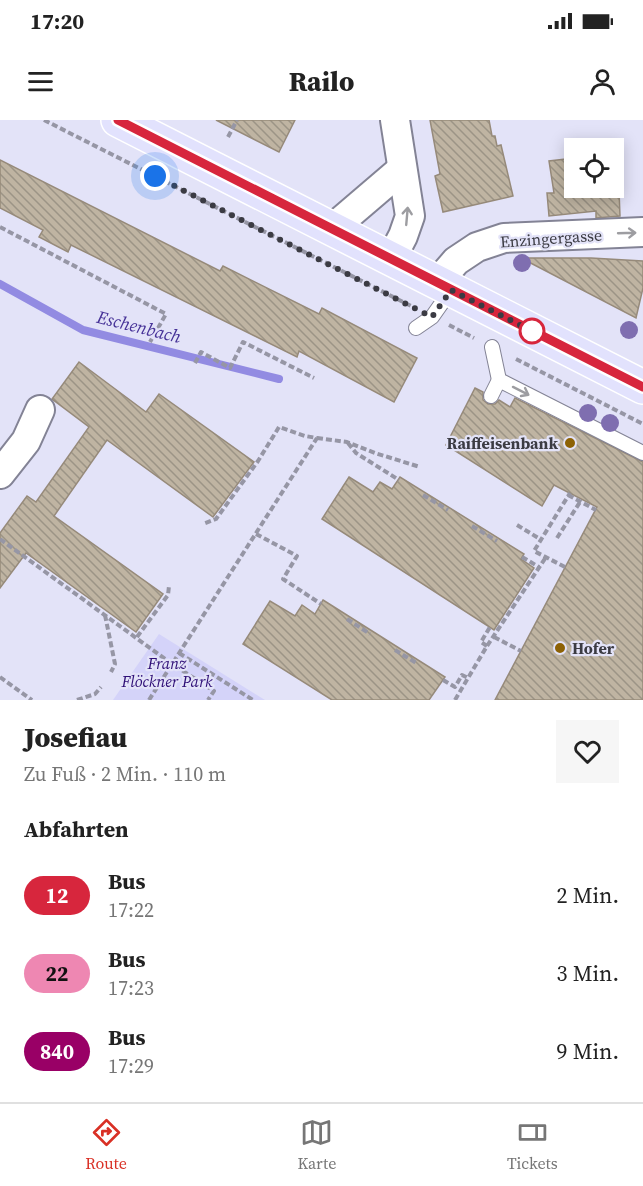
<!DOCTYPE html>
<html lang="de">
<head>
<meta charset="utf-8">
<style>
	body { margin:0; font-family:"Source Serif 4",serif; background:#f6f6f6; color:#222; height:100vh; display:flex; flex-direction:column; font-size:22px; white-space:nowrap }
	* { box-sizing:border-box; margin:0 }
	p { font-size:20px; color:#767676 }
	.icon { flex:none; width:33px; height:33px; fill:none; stroke:currentColor; stroke-width:2; stroke-linecap:round; stroke-linejoin:round }
	.map { position:relative; height:580px; overflow:hidden }
	.details { display:flex; flex-direction:column; background:#fff; flex:1 }
	.details>* { flex:none }
	.badge { padding:0 12px; border-radius:20px; font-size:21px; line-height:39px }
	.fabs { position:absolute; left:564px; top:18px; display:grid; gap:12px }
	.fabs a { display:grid; place-items:center; width:60px; height:60px; border-radius:0px; background:#fff; box-shadow:0 3px 15px #0003; font-size:30px }
	.you { position:absolute; width:30px; height:30px; margin:-15px; border:4px solid #fff; border-radius:50%; background:#1a73e8; box-shadow:0 0 0 9px #1a73e833 }
	.map>.badge { position:absolute; translate:-50% -50%; box-shadow:0 0 0 3px #fff }
	h2 { padding:0 24px; font-size:22px; line-height:54px }
	.round { display:grid; place-items:center; flex:none; width:63px; height:63px; border-radius:0px; background:#f6f6f6 }
	.overview { display:flex; align-items:center; justify-content:space-between; height:102px; padding:0 24px }
	h1 { font-size:28px; font-weight:800; line-height:45px }
	ul { padding:0; list-style:none }
	li { display:flex; align-items:center; gap:18px; height:78px; padding:0 24px }
	li div { flex:1 }
	li b { display:block; font-size:22px }
	li em { font-style:normal }
	li .badge { min-width:66px; font-weight:700; text-align:center }
	.status { display:flex; justify-content:space-between; align-items:center; height:42px; padding:0 30px; background:#fff; direction:ltr }
	.status svg { height:16px; fill:currentColor }
	header { display:flex; justify-content:space-between; align-items:center; height:78px; padding:0 24px; background:#fff; font-size:27px; font-weight:800 }
	.menu { display:flex; justify-content:space-around; align-items:center; height:84px; border-top:2px solid #e0e0e0; background:#fff; font-size:16px; color:#767676 }
	.menu a { display:grid; justify-items:center; gap:3px }
	.menu .selected { color:#d93025 }
	.map>svg:first-child { display:block }
	.green { fill:#d4d3f9 }
	.lines { fill:none; stroke-linecap:round; stroke-linejoin:round }
	.stream { stroke:#928be2; stroke-width:8 }
	.building { fill:url(#building-back-hatch); stroke:#968a7a; stroke-width:1.5 }
	.service-casing { stroke:#838395; stroke-width:16 }
	.minor-casing { stroke:#838395; stroke-width:32 }
	.primary-casing { stroke:#fff; stroke-width:36 }
	.path { stroke:#9696a5; stroke-width:4; stroke-dasharray:6 3; stroke-linecap:butt }
	.service { stroke:#fff; stroke-width:14 }
	.minor { stroke:#fff; stroke-width:28 }
	.primary { stroke:#e2e2fd; stroke-width:33 }
	.tree { fill:#7f6eb0 }
	.oneway { stroke:#9d9da1 }
	.line-casing { stroke:#fff; stroke-width:14 }
	.line { stroke:#d7263d; stroke-width:9 }
	.walk { stroke:#3b3b43; stroke-width:6; stroke-dasharray:0 10.8 }
	.stop-dot { fill:#fff; stroke:#d7263d; stroke-width:3 }
	.poi-dot { fill:#8d6206; stroke:#e3e3f8; stroke-width:2 }
	.labels { text-anchor:middle; stroke-width:4.5; stroke-linejoin:round; paint-order:stroke }
	.street-label { font-size:16px; fill:#3b3b43; stroke:#e3e3f8 }
	.poi-label { font-size:16px; font-weight:bold; fill:#3b3b43; stroke:#e3e3f8; text-anchor:end }
	.park-label { font-size:16px; font-style:italic; fill:#2e0e76; stroke:#e3e3f8 }
	.water-label { font-size:18px; font-style:italic; fill:#473398; stroke:#e3e3f8 }
</style>
</head>
<body>
<div class="status"><b>17:20</b><svg viewBox="0 0 49 12"><path d="M0 12V9h3v3zM5 12V6h3v6zM10 12V3h3v9zM15 12V0h3v12zM26 1h20v11H26zM47 4h2v5h-2z"/></svg></div>
<header><svg class="icon" aria-label="menu" viewBox="0 0 24 24"><path d="M4 6h16M4 12h16M4 18h16"/></svg>Railo<svg class="icon" aria-label="person" viewBox="0 0 24 24"><circle cx="12" cy="8" r="4"/><path d="M4 21q1-7 8-7t8 7"/></svg></header>
<div class="map">
<svg width="643" height="580" viewBox="0 0 643 580">
	<defs>
		<pattern id="building-back-hatch" width="6" height="6" patternUnits="userSpaceOnUse" patternTransform="scale(1.5)"><rect width="6" height="6" fill="#bfb4a2"/><path d="M-1 5l2 2M0 0l6 6M5-1l2 2" fill="none" stroke="#9c9486"/></pattern>
	</defs>
	<rect width="100%" height="100%" fill="#e3e3f8"/>
	<polygon class="green" points="159,514 265,580 113,580"/>
	<g class="lines">
		<polyline class="stream" points="0,164 83,210 279,259"/>
	</g>
	<g class="building">
		<polygon points="216,0 295,0 279,32"/>
		<polygon points="430,0 489,0 492,16 495,16 497,26 501,25 513,76 443,92 435,56 440,54"/>
		<polygon points="574,38 574,68 614,68 614,45 618,45 620,96 596,98 596,91 549,96 547,73 554,73 549,41"/>
		<polygon points="0,40 220,151 223,146 319,194 322,188 417,238 394,282 299,231 297,237 71,125 68,132 39,117 43,110 0,88"/>
		<polygon points="521,138 591,138 643,141 643,168 636,198"/>
		<polygon points="79,242 146,292 159,274 254,342 213,397 107,320 54,396 163,474 136,512 26,433 0,468 0,413 27,376 36,382 89,307 52,279"/>
		<polygon points="475,268 483,272 483,280 488,284 495,284 499,280 510,287 515,278 643,342 643,580 495,580 597,387 554,365 542,386 446,325"/>
		<polygon points="349,357 373,372 380,362 392,369 400,357 524,434 521,439 534,448 494,510 322,399"/>
		<polygon points="323,480 445,557 429,580 332,580 243,524 270,481 295,496 302,485 315,494"/>
	</g>
	<g class="lines">
		<g class="service-casing">
			<g id="service">
				<polyline points="416,208 432,197 451,170"/>
				<polyline points="492,227 499,260 643,333"/>
				<polyline points="491,276 499,260"/>
			</g>
		</g>
		<g class="minor-casing">
			<g id="minor">
				<polyline points="333,108 402,49"/>
				<polyline points="391,139 403,116 410,96 395,0"/>
				<polyline points="437,163 456,141 477,127 504,118 643,112"/>
				<polyline points="0,354 26,321 40,290"/>
			</g>
		</g>
		<g class="primary-casing">
			<polyline id="primary" points="118,0 643,267"/>
		</g>
		<g class="path">
			<polyline points="44,0 413,187"/>
			<polyline points="228,17 237,0"/>
			<polyline points="0,107 166,194 150,222"/>
			<polyline points="449,205 474,218"/>
			<polyline points="516,239 643,304"/>
			<polyline points="195,243 201,232 230,248 243,222 314,258"/>
			<polyline points="317,318 347,322 375,333 420,347"/>
			<polyline points="348,323 356,333 399,360"/>
			<polyline points="423,375 448,390"/>
			<polyline points="568,375 596,390"/>
			<polyline points="517,405 540,419"/>
			<polyline points="472,406 497,421"/>
			<polyline points="256,414 297,436 283,459 321,484"/>
			<polyline points="557,418 580,382"/>
			<polyline points="0,419 172,544 214,571 208,580"/>
			<polyline points="522,437 539,447"/>
			<polyline points="565,447 534,431 570,373"/>
			<polyline points="105,495 115,544 111,552"/>
			<polyline points="347,499 370,514"/>
			<polyline points="137,517 168,475 169,466"/>
			<polyline points="494,517 521,531"/>
			<polyline points="487,526 481,522 490,507"/>
			<polyline points="395,530 418,544"/>
			<polyline points="179,533 253,580"/>
			<polyline points="0,557 32,580"/>
			<polyline points="443,560 455,567 462,555 468,558"/>
			<polyline points="77,580 95,574 101,567"/>
			<polyline points="149,580 317,318 305,316 279,307 258,341 216,399 203,404"/>
			<polyline points="455,580 487,526 546,437"/>
		</g>
		<use href="#service" class="service"/>
		<use href="#minor" class="minor"/>
		<use href="#primary" class="primary"/>
	</g>
	<g class="tree">
		<circle cx="522" cy="143" r="9"/>
		<circle cx="629" cy="210" r="9"/>
		<circle cx="588" cy="293" r="9"/>
		<circle cx="610" cy="303" r="9"/>
	</g>
	<defs><path id="oneway-shaft" d="M-6 0H5M1.5-3L5.5 0L1.5 3" fill="none" stroke-width="1.6" stroke-linecap="round" stroke-linejoin="round" transform="scale(1.5)"/></defs>
	<g class="oneway">
		<use href="#oneway-shaft" transform="translate(407 96) rotate(-85)"/>
		<use href="#oneway-shaft" transform="translate(627 113) rotate(-2)"/>
		<use href="#oneway-shaft" transform="translate(521 271) rotate(27)"/>
	</g>
	<g class="lines">
		<g class="line-casing">
			<polyline id="line" points="118,0 643,267"/>
		</g>
		<use href="#line" class="line"/>
		<polyline class="walk" points="155,56 432,197 451,170 532,211"/>
	</g>
	<circle class="stop-dot" cx="532" cy="211" r="12"/>
	<g class="poi-dot">
		<circle cx="570" cy="323" r="6"/>
		<circle cx="560" cy="528" r="6"/>
	</g>
	<g class="labels">
		<g class="street-label">
			<text transform="translate(551 118) rotate(-4)" y="6">Enzingergasse</text>
		</g>
		<g class="poi-label">
			<text x="558" y="329">Raiffeisenbank</text>
			<text x="572" y="534" text-anchor="start">Hofer</text>
		</g>
		<g class="park-label">
			<text x="167" y="549">Franz<tspan x="167" dy="18">Flöckner Park</tspan></text>
		</g>
		<g class="water-label">
			<text transform="translate(139 207) rotate(14)" y="6">Eschenbach</text>
		</g>
	</g>
</svg>
<div class="fabs">
<a><svg class="icon" aria-label="locate" viewBox="0 0 24 24"><circle cx="12" cy="12" r="6"/><path d="M12 2v4M12 18v4M2 12h4M18 12h4"/></svg></a>
</div>
<div class="you" style="left:155px;top:56px"></div>
</div>
<section class="details">
<div class="overview"><div><h1>Josefiau</h1><p>Zu Fuß · 2 Min. · 110 m</p></div><a class="round"><svg class="icon" aria-label="heart" viewBox="0 0 24 24"><path d="M12 20l-8-8c-3-5 5-10 8-4 3-6 11-1 8 4z"/></svg></a></div>
<h2>Abfahrten</h2>
<ul>
<li><span class="badge" style="background:#d7263d;color:#fff">12</span><div><b>Bus</b><p>17:22</p></div><em>2 Min.</em></li>
<li><span class="badge" style="background:#ee87b2;color:#111">22</span><div><b>Bus</b><p>17:23</p></div><em>3 Min.</em></li>
<li><span class="badge" style="background:#906;color:#fff">840</span><div><b>Bus</b><p>17:29</p></div><em>9 Min.</em></li>
</ul>
</section>
<nav class="menu">
<a class="selected"><svg class="icon" aria-label="directions" viewBox="0 0 24 24"><path d="M12 3l9 9-9 9-9-9zM9 14v-3h6M13 9l2 2-2 2"/></svg>Route</a>
<a><svg class="icon" aria-label="map" viewBox="0 0 24 24"><path d="M3 6l6-2 6 2 6-2v14l-6 2-6-2-6 2zM9 4v14M15 6v14"/></svg>Karte</a>
<a><svg class="icon" aria-label="tickets" viewBox="0 0 24 24"><path d="M3 7h18v10H3zM15 7v10"/></svg>Tickets</a>
</nav>
</body>
</html>
